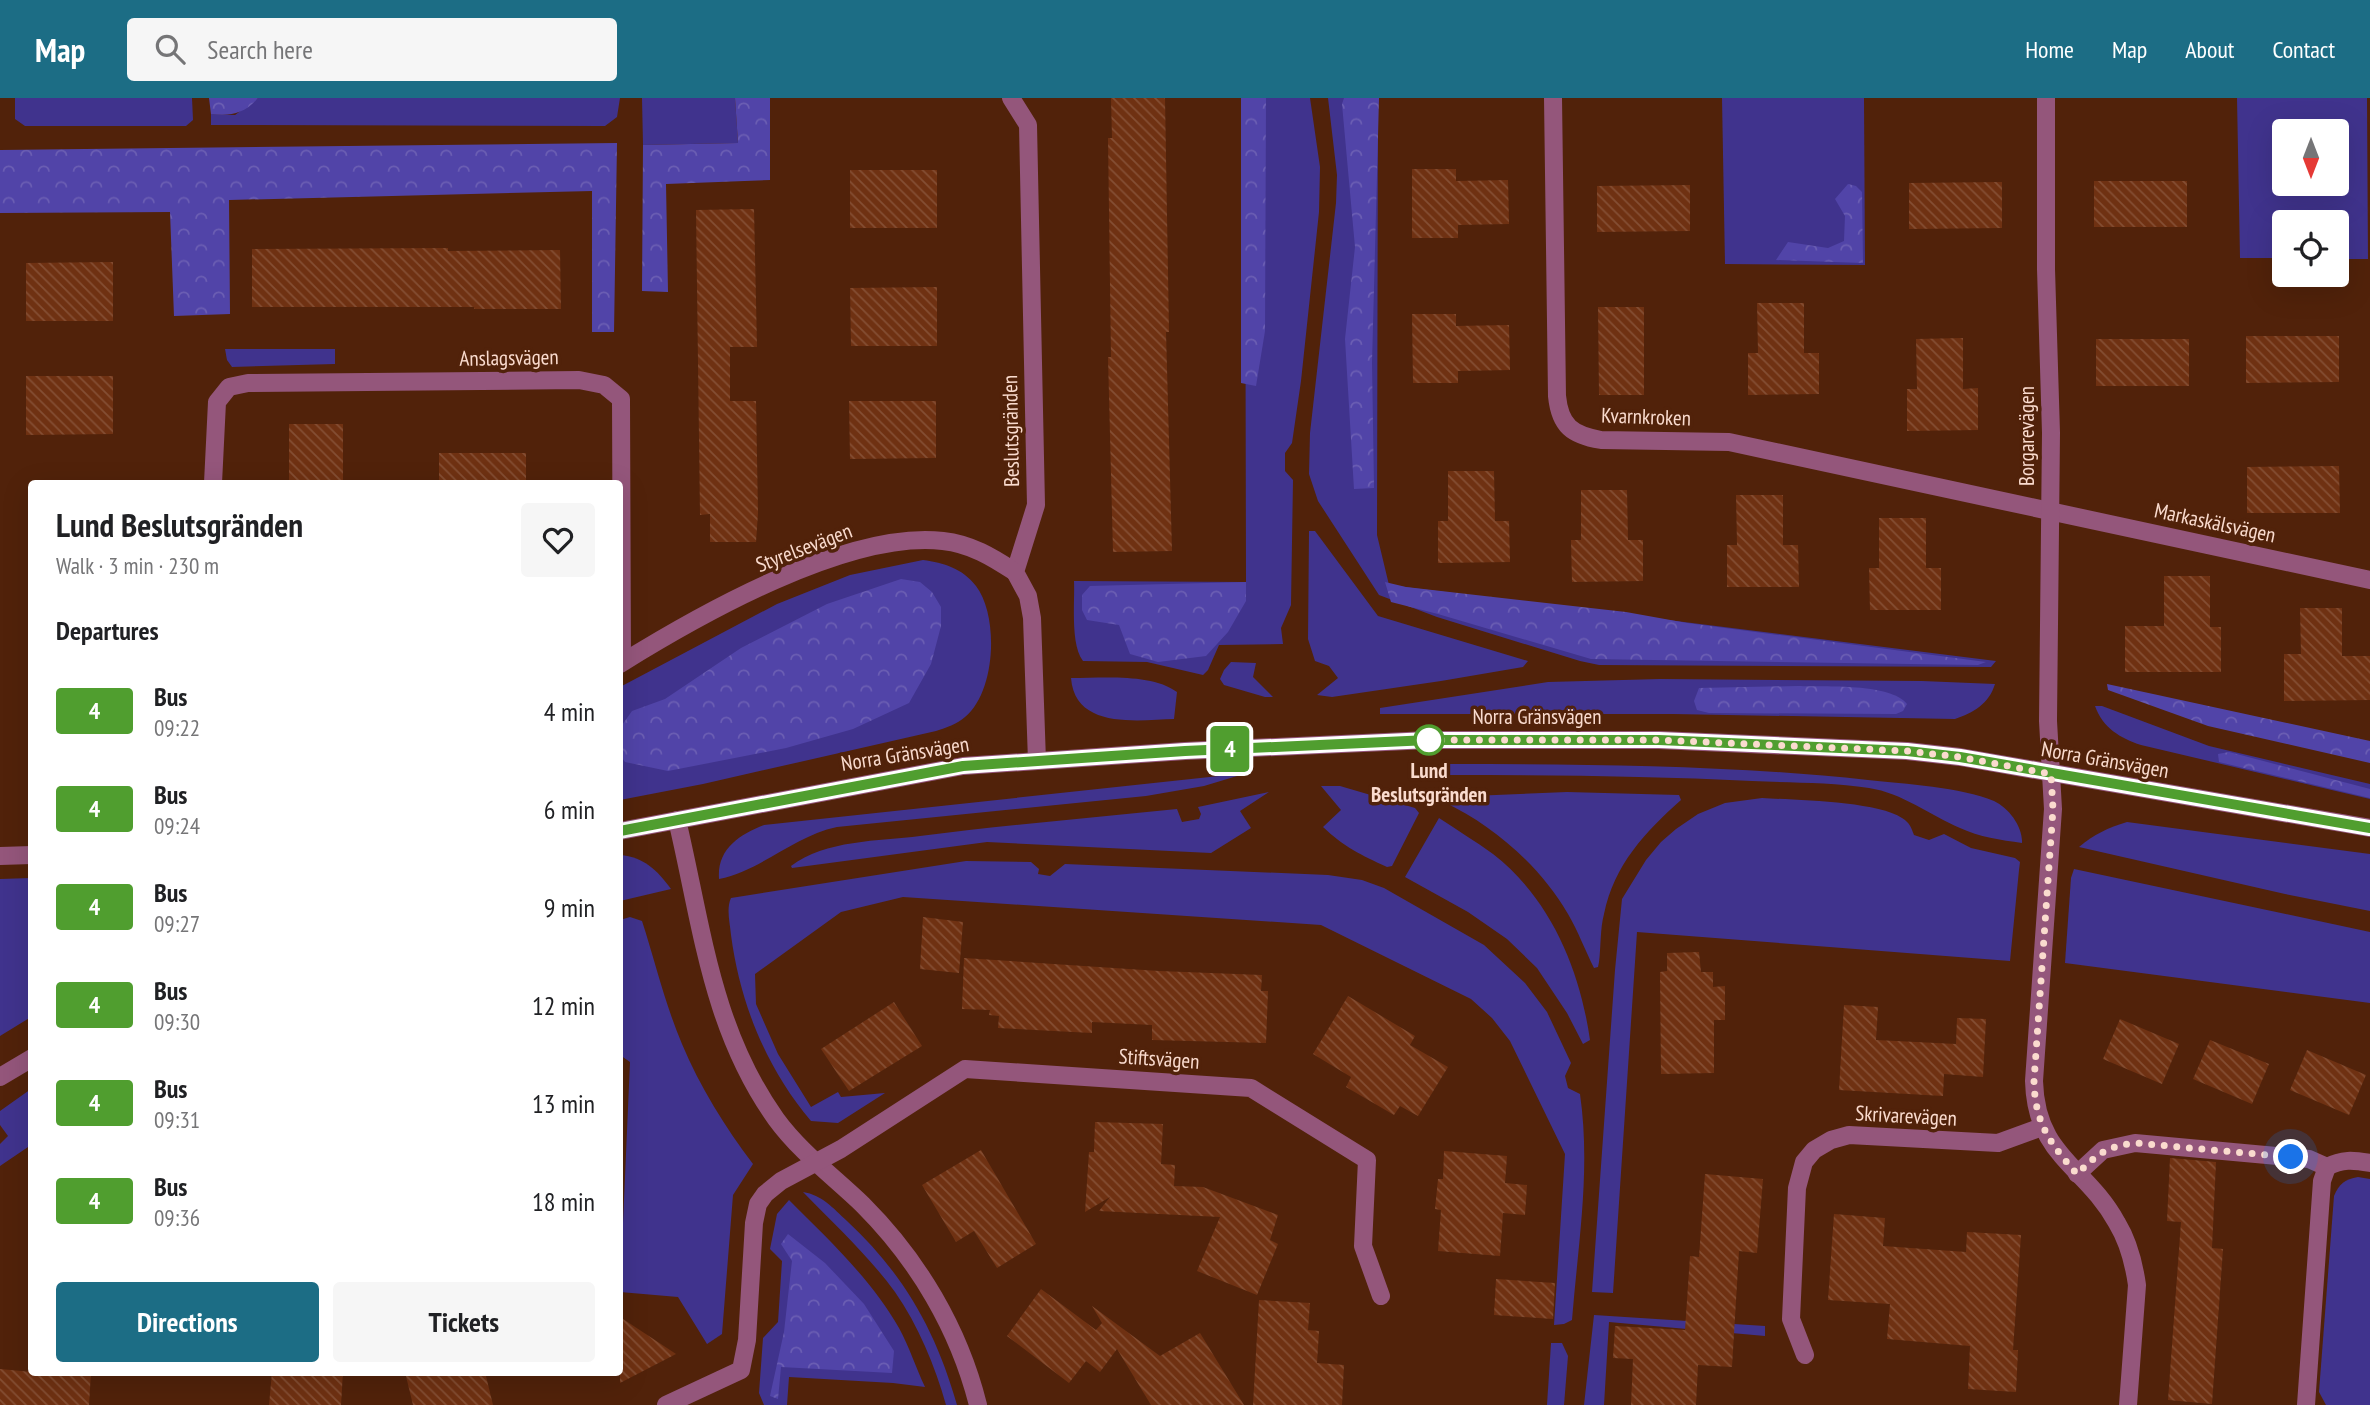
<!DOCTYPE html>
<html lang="en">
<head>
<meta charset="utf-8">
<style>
	body { margin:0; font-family:"PT Sans Narrow",sans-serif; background:#f6f6f6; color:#202124; height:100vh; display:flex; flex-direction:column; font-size:26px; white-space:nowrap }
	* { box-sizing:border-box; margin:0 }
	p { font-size:23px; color:#757577 }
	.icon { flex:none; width:38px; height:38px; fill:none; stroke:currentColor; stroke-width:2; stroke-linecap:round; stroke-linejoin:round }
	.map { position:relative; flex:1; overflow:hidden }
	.details { position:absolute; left:28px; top:382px; width:595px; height:896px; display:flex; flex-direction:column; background:#fff; border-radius:7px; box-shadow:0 7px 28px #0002 }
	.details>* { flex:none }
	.badge { padding:0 14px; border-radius:5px; font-size:24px; line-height:46px }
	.needle { width:46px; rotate:180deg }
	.fabs { position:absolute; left:2272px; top:21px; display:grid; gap:14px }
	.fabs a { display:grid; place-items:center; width:77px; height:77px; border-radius:7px; background:#fff; box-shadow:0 7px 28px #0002; font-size:35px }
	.you { position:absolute; width:35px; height:35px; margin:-18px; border:5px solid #fff; border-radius:50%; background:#1a73e8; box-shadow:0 0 0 10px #1a73e833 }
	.map>.badge { position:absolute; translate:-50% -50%; box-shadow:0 0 0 4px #fff }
	h2 { padding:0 28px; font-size:26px; line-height:63px }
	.round { display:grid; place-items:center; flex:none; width:74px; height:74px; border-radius:7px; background:#f6f6f6 }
	.head { display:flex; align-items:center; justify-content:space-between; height:119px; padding:0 28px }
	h1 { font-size:33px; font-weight:700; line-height:52px }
	.action { display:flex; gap:14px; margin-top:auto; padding:14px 28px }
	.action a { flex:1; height:80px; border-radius:7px; background:#1c6d85; color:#fff; font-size:28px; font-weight:700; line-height:80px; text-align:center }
	.action a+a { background:#f6f6f6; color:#202124 }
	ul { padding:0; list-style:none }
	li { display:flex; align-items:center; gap:21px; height:98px; padding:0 28px }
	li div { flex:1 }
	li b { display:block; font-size:26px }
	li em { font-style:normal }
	li .badge { min-width:77px; font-weight:700; text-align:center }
	header { display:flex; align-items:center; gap:42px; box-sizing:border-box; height:98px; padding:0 35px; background:#1c6d85; color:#fff }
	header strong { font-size:33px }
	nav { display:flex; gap:38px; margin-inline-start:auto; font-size:24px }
	.search { width:490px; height:63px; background:#f6f6f6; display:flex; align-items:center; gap:18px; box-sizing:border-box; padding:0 24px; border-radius:7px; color:#757577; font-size:26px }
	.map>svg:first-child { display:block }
	.green { fill:#40338d; fill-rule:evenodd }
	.forest { fill:url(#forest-crowns) }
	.building { fill:url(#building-back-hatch) }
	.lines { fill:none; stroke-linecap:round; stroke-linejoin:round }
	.minor { stroke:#94567b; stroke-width:18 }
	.tertiary { stroke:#94567b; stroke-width:18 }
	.line-casing { stroke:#fff; stroke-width:16 }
	.line { stroke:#509e2f; stroke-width:10 }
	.walk { stroke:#fadbce; stroke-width:7; stroke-dasharray:0 12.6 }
	.stop-dot { fill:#fff; stroke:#509e2f; stroke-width:3.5 }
	.labels { text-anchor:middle; stroke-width:7; stroke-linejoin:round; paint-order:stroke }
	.street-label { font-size:21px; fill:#fadbce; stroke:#51220a }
	.stop-label { font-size:21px; font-weight:bold; fill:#fadbce; stroke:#51220a }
</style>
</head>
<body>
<header>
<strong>Map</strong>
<div class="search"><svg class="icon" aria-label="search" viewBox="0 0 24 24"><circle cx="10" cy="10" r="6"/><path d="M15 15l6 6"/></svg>Search here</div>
<nav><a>Home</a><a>Map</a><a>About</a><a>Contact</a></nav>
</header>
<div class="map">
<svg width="2370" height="1307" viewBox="0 0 2370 1307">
	<defs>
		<pattern id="forest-crowns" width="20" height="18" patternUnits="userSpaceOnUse" patternTransform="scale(1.75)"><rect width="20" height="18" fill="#5144a8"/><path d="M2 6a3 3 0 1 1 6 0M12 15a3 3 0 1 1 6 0" fill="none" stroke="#6b5eb3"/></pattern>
		<pattern id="building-back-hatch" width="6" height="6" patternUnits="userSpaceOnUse" patternTransform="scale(1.75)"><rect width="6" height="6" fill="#6f3112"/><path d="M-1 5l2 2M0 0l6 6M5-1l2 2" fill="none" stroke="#844e33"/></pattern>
	</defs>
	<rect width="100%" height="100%" fill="#51220a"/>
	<g class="green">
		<polygon points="15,0 192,0 193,22 186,28 25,28 15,21"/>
		<polygon points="258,0 620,0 617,19 605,28 211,27 211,16 235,17"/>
		<polygon points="642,0 735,0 738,45 643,47"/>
		<path d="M 1245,0 L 1310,0 L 1320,69 L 1319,114 L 1301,283 L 1292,345 L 1285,355 L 1285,373 L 1293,382 L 1291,507 L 1281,530 L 1283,546 L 1219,547 L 1208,572 L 1203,577 L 1147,564 L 1083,563 C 1070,546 1075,504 1074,483 L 1246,484 Z"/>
		<polygon points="1328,0 1378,0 1377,437 1389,487 1996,563 1991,569 1599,567 1580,563 1437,519 1379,497 1318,403 1309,376 1310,335 1336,105 1337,77"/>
		<polygon points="1722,0 1864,0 1865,167 1725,166"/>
		<path d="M 2237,0 L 2367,0 L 2368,161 L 2336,161 L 2336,124 L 2284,124 L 2284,160 L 2240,160 ZM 2284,33 L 2336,33 L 2336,86 L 2284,86 Z"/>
		<polygon points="225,251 335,251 335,266 232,269 227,262"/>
		<polygon points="1309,433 1315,433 1378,518 1528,563 1523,569 1441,583 1332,599 1317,597 1338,580 1329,568 1315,563 1308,541"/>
		<path d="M 923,462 C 944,465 962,470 976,488 C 999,518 996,594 965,619 C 957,626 946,630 936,633 L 703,686 L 620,702 L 620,589 L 777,506 L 850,477 Z"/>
		<polygon points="1231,564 1256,565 1253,579 1273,599 1265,599 1224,587 1220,581 1224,572"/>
		<path d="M 1071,580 C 1102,580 1152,575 1177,594 L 1174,621 C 1139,622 1075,632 1071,580 Z"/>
		<path d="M 1660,581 L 1922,583 L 1995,586 C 1989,606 1973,615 1955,621 L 1673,616 L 1380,616 L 1380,610 L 1548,584 Z"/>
		<path d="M 2095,608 L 2102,608 L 2209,648 L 2370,686 L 2370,701 L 2141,647 C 2120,640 2103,630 2095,608 Z"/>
		<path d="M 1449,666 C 1589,666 1729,667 1868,682 C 1905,686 1961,689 1994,703 C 2009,710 2023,729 2022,745 C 2001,742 1979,739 1960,730 C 1930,717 1902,695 1869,690 C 1830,684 1791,685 1752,683 C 1651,678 1550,677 1449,677 Z"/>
		<path d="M 1247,675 L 1204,688 L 1146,698 L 837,729 C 794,738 762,772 719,781 C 717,751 739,737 764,727 Z"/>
		<path d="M 1321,688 L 1340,688 L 1415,710 L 1419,715 L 1392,768 L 1387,769 C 1361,757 1344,749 1323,729 L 1341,712 Z"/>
		<path d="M 1269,694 L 1240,713 L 1251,730 L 1211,755 L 987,744 L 792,770 L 791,768 C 825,742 879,743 920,738 C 1006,727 1091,720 1177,711 L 1182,724 L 1199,721 L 1201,716 L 1198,709 Z"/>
		<path d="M 1567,694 L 1679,697 L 1681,702 C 1645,734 1614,767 1604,816 C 1600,831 1601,848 1599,864 L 1598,869 L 1594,870 C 1585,852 1578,833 1568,816 C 1539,767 1494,728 1444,704 L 1447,699 Z"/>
		<path d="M 1762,700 C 1795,702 1876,703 1902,720 C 1910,725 1911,729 1914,737 L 1929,742 L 1944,736 L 1971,750 L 2015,760 L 2020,764 L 2019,772 L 2010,863 L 1637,834 L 1613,1195 L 1592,1194 L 1615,872 L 1622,801 L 1646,762 L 1661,744 L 1676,731 L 1698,716 L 1725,705 Z"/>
		<path d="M 1439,720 C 1457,732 1475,743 1493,756 C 1551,801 1580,872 1590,942 L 1583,946 L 1567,915 L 1537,870 L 1507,841 L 1468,814 L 1405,779 Z"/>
		<path d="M 2127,724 L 2370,756 L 2370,813 L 2285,796 L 2079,749 C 2094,736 2108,730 2127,724 Z"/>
		<path d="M 620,757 C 644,759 657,772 671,791 L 620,803 Z"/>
		<path d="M 966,763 L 1031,764 L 1039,771 L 1038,776 L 1050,778 L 1065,766 L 1328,777 L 1362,782 L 1384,790 L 1484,847 L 1525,885 L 1547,914 L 1571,965 L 1565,978 L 1568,990 L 1580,996 C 1591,1072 1578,1146 1572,1222 L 1564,1226 L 1554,1227 L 1565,1056 L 1510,943 L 1492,920 L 1471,901 L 1321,827 L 903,799 L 841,814 L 755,876 L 756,906 L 778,956 L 811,1009 L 838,994 L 841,999 L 885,995 L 838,1025 L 811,1023 C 766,970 740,905 731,837 C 730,825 726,811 731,800 Z"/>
		<polygon points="2074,771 2370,834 2370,905 2065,865 2071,780"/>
		<polygon points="31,780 31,919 0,938 0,781"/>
		<path d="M 630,819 L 642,823 C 655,863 665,906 682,946 C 700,989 725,1029 753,1066 L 733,1097 L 722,1236 L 707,1246 L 678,1199 L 620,1194 L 630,964 L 620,957 L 620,822 Z"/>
		<polygon points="31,991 31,1047 0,1068 0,1046 8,1038 0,1027 0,1013"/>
		<path d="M 2358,1079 L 2370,1081 L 2370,1307 L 2326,1307 L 2319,1294 L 2334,1098 C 2339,1086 2345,1081 2358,1079 Z"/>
		<path d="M 803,1094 C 822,1097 833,1110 847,1123 C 904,1176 936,1233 957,1307 L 946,1307 C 935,1268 918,1227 895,1194 C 868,1157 834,1126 803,1094 Z"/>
		<path d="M 789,1102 C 828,1141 871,1181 899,1230 C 909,1248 916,1270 925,1289 L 893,1285 L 789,1279 L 787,1307 L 764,1307 L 759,1295 L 763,1240 L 778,1224 L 782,1163 L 770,1151 L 777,1116 Z"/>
		<polygon points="1594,1217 1765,1228 1765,1238 1609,1224 1604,1307 1584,1307"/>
		<polygon points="1551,1245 1562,1245 1568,1258 1564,1307 1547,1307"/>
	</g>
	<g class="forest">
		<path d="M 209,0 L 258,0 C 244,16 231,18 211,16 Z"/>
		<polygon points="735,0 770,0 770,82 666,86 668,194 642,193 643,47 738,45"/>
		<polygon points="1241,0 1266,0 1265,233 1256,288 1241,285"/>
		<polygon points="1344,0 1379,0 1372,265 1374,390 1354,391 1345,241 1355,149 1342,6"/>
		<polygon points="617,45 614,234 592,234 592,93 229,102 230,216 174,218 170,114 0,115 0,52"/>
		<polygon points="1848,86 1856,88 1862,94 1863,165 1776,162 1788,144 1828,150 1844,143 1845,118 1835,101"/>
		<polygon points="901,481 920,484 932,494 941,509 941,528 931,566 909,605 853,631 786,650 668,673 625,664 620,657 620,630 632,613 665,601 741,550 827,506"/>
		<polygon points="1246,484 1246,503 1228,534 1206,558 1158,564 1130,556 1119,527 1087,522 1082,512 1082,497 1090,488"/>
		<polygon points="1385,484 1406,489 1626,514 1687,525 1986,564 1978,567 1591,561 1438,516 1391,504"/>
		<polygon points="2107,586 2370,643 2370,665 2208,628 2108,592"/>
		<path d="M 1798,588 C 1824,589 1891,585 1907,606 L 1903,613 L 1896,616 L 1709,615 L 1697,612 L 1694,603 L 1699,590 Z"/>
		<polygon points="2229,654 2370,691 2370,700 2219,664 2218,656"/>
		<polygon points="788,1136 825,1165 864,1206 894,1253 892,1275 781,1269 778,1301 770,1298 784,1234 792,1163 781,1146"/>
	</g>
	<g class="building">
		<polygon points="1111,0 1165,0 1169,234 1166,234 1172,453 1113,454 1108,259 1111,259 1108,40 1112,40"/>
		<polygon points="1412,71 1456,71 1456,83 1508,82 1509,126 1458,127 1458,140 1412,140"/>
		<rect x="850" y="72" width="87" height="58"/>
		<rect x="2094" y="83" width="93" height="46"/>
		<polygon points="2002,84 2002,130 1909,131 1909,85"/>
		<polygon points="1690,87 1690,133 1597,134 1597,88"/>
		<polygon points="754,111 757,249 730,249 730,303 756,303 758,415 756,444 710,444 710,416 700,417 696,112"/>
		<polygon points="448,150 448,153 560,152 561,211 474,211 474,209 252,209 252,151"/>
		<polygon points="113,164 113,223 26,223 26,165"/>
		<polygon points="937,189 937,248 851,248 850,190"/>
		<polygon points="1757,205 1804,205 1804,255 1819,255 1819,296 1748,297 1748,255 1758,255"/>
		<polygon points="1598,209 1644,209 1644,297 1599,297"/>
		<polygon points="1412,216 1456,216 1456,228 1509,227 1510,272 1458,273 1458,285 1413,285"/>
		<polygon points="2246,238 2339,238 2339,284 2246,285"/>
		<polygon points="1963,240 1963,291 1978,290 1978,332 1907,333 1907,291 1917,291 1916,241"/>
		<rect x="2096" y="241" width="93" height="47"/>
		<polygon points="26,278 113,278 113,336 26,337"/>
		<polygon points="849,303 936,303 936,360 850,361"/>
		<rect x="289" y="326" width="54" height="59"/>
		<rect x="439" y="355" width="87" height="30"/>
		<polygon points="2339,368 2340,415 2247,415 2247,369"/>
		<polygon points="1448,373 1494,373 1495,423 1509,423 1510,464 1438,465 1438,423 1448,423"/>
		<polygon points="1581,392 1627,392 1628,442 1643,442 1643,483 1572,484 1571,442 1581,442"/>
		<polygon points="1736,397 1783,397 1783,447 1798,447 1799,489 1727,489 1727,447 1737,447"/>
		<polygon points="1879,420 1926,420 1926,470 1941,470 1941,512 1870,512 1869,470 1879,470"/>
		<polygon points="2164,478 2210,478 2210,529 2221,529 2221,574 2125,574 2125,528 2164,528"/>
		<polygon points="2300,510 2342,510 2342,558 2370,558 2370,602 2284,603 2284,556 2301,556"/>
		<polygon points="923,819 963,824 959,875 920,871"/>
		<polygon points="1699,854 1701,874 1713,874 1713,889 1725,888 1725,922 1714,922 1714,975 1661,976 1660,874 1667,873 1667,855"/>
		<polygon points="964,860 1159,873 1262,877 1261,893 1268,893 1266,945 1152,942 1152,927 1092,924 1092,935 998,930 999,918 989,917 990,912 962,911"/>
		<polygon points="1348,898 1415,938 1410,947 1448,969 1418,1018 1400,1008 1394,1017 1346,989 1351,979 1313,956"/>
		<polygon points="894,904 922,948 849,993 821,951"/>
		<polygon points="1844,907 1878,909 1876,942 1956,946 1957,920 1986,921 1983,979 1944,976 1943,998 1839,992"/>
		<polygon points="2120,921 2179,946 2162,986 2103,961"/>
		<polygon points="2210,942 2269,966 2252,1006 2193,981"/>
		<polygon points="2307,952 2366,977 2349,1017 2290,992"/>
		<polygon points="1095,1024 1163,1026 1161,1066 1175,1067 1174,1088 1203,1089 1278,1117 1270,1142 1278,1146 1257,1197 1197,1173 1220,1119 1099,1113 1110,1099 1085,1114 1089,1054 1094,1054"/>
		<polygon points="981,1052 1036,1146 997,1170 974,1133 956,1144 922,1087"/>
		<polygon points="1444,1053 1507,1058 1505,1085 1527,1087 1525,1117 1503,1115 1500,1158 1438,1153 1441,1112 1435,1111 1438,1081 1443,1081"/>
		<polygon points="2170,1060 2216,1064 2212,1150 2223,1151 2212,1306 2168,1302 2181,1124 2167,1123"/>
		<polygon points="1705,1076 1763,1081 1757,1155 1739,1153 1732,1269 1698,1267 1696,1307 1631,1307 1633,1261 1613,1260 1615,1228 1685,1232 1690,1158 1699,1159"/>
		<polygon points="1834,1116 1885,1120 1883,1148 1966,1154 1967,1134 2021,1137 2013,1252 2018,1252 2016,1294 1968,1291 1970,1248 1887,1241 1890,1206 1828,1202"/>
		<polygon points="1496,1181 1555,1185 1553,1221 1494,1217"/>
		<polygon points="1041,1191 1096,1232 1102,1225 1092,1208 1160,1258 1200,1235 1244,1307 1151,1307 1117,1251 1100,1274 1086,1263 1069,1285 1007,1238"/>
		<polygon points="1259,1202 1310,1205 1308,1232 1319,1233 1317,1265 1344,1267 1342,1307 1253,1307"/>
		<polygon points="620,1219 676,1256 620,1285"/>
		<polygon points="0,1271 32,1274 91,1274 89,1307 0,1307"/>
		<polygon points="272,1274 343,1274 341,1307 269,1307"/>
		<polygon points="405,1274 485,1274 493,1307 413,1307"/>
	</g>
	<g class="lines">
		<g class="minor">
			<polyline points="1011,0 1028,27 1036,407 1015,474 1028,498 1032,520 1037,663"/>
			<path d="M 1553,0 L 1557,298 C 1560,328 1572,337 1601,342 L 1729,344 L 2370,482"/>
			<path d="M 2046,0 L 2046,171 L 2051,335 L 2048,623 L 2053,711 L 2034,983 C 2036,1059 2086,1068 2117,1125 C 2128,1143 2134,1166 2137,1187 L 2128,1307"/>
			<polyline points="213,385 217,304 229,289 248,285 579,282 604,287 621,301 622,564"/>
			<path d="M 620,566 C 699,517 848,432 943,443 C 971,446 992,459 1015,474"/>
			<path d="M 677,722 C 702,827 711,930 776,1021 C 800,1054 834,1079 863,1107 C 918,1162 959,1231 978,1307"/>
			<polyline points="0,758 32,757"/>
			<polyline points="2077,1076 2103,1052 2135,1045 2309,1061 2327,1069"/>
			<polyline points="1805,1257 1791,1221 1797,1090 1804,1064 1814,1052 1831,1042 1849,1037 1998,1045 2042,1029"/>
			<polyline points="666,1307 741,1272 747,1242 754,1125 758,1106 765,1096 781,1083 841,1051 965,971 1251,990 1367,1062 1363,1148 1381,1198"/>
			<path d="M 2306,1307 L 2322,1083 L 2327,1069 C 2342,1061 2353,1062 2370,1065"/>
		</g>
		<g class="tertiary">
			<polyline points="620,733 963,668 1185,653 1429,642 1659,642 1907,653 1960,659 2370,730"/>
			<polyline points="0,979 32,960"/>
		</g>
	</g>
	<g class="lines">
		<g class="line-casing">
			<polyline id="line" points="620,733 963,668 1185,653 1429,642 1659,642 1907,653 1960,659 2370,730"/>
		</g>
		<use href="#line" class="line"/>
		<path class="walk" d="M 1429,642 L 1659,642 L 1907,653 L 1960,659 L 2051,676 L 2053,711 L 2034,983 C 2035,1026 2050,1045 2077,1076 C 2097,1057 2106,1048 2135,1045 L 2291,1059"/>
	</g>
	<circle class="stop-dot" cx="1429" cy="642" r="14"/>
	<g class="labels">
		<g class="street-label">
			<text transform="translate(509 260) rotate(-1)" y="7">Anslagsvägen</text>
			<text transform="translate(1646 319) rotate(2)" y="7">Kvarnkroken</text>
			<text transform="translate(1011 333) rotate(-91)" y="7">Beslutsgränden</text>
			<text transform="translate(2027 338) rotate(-90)" y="7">Borgarevägen</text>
			<text transform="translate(2215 425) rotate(12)" y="7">Markaskälsvägen</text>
			<text transform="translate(804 450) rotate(-21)" y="7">Styrelsevägen</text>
			<text x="1537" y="626">Norra Gränsvägen</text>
			<text transform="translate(905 656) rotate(-9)" y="7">Norra Gränsvägen</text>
			<text transform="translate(2105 662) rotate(10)" y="7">Norra Gränsvägen</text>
			<text transform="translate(1159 961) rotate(4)" y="7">Stiftsvägen</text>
			<text transform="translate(1906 1018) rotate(3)" y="7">Skrivarevägen</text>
		</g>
		<g class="stop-label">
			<text x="1429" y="680">Lund<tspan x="1429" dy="24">Beslutsgränden</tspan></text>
		</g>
	</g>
</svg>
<div class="fabs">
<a><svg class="needle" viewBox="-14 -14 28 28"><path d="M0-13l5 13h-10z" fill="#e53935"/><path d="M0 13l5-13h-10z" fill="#757577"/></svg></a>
<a><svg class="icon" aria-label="locate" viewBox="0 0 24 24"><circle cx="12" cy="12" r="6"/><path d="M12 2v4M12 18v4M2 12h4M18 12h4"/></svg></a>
</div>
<div class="you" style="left:2291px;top:1059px"></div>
<b class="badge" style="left:1230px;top:651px;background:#509e2f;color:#fff">4</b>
<section class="details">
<div class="head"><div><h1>Lund Beslutsgränden</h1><p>Walk · 3 min · 230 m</p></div><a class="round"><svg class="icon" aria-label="heart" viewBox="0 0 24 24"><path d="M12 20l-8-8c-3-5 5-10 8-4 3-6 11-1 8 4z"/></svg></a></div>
<h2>Departures</h2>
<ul>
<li><span class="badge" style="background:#509e2f;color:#fff">4</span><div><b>Bus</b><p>09:22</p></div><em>4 min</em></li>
<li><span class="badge" style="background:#509e2f;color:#fff">4</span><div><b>Bus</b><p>09:24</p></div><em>6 min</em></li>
<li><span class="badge" style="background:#509e2f;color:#fff">4</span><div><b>Bus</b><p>09:27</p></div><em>9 min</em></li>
<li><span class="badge" style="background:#509e2f;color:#fff">4</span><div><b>Bus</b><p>09:30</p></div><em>12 min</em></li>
<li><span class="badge" style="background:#509e2f;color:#fff">4</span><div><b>Bus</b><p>09:31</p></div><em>13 min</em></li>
<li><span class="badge" style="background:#509e2f;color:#fff">4</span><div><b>Bus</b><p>09:36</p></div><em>18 min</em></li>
</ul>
<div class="action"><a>Directions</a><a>Tickets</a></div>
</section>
</div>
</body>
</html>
